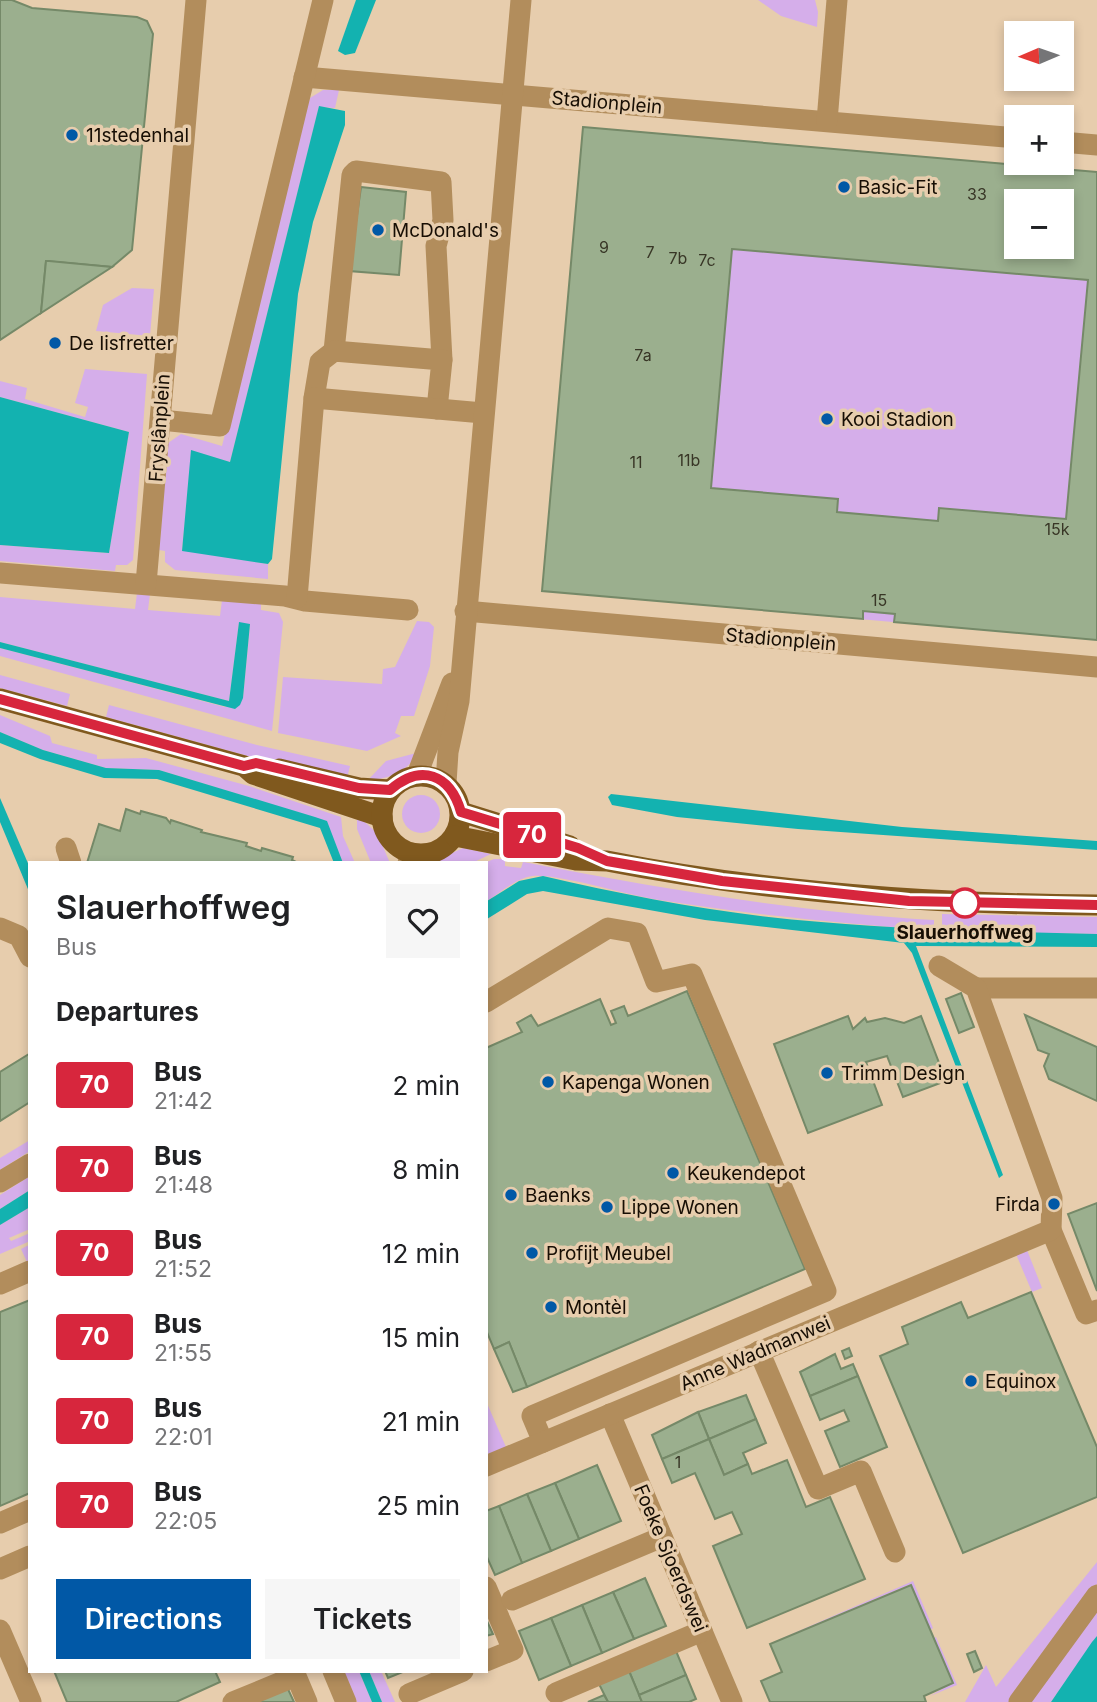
<!DOCTYPE html>
<html lang="en">
<head>
<meta charset="utf-8">
<style>
	body { margin:0; font-family:Inter,sans-serif; background:#f6f6f6; color:#202124; height:100vh; display:flex; flex-direction:column; font-size:26px; white-space:nowrap }
	* { box-sizing:border-box; margin:0 }
	p { font-size:23px; color:#757577 }
	.icon { flex:none; width:38px; height:38px; fill:none; stroke:currentColor; stroke-width:2; stroke-linecap:round; stroke-linejoin:round }
	.map { position:relative; flex:1; overflow:hidden }
	.side { position:absolute; left:28px; top:861px; width:460px; height:812px; display:flex; flex-direction:column; background:#fff; border-radius:0px; box-shadow:0 4px 10px #0003 }
	.side>* { flex:none }
	.badge { padding:0 14px; border-radius:5px; font-size:24px; line-height:46px }
	.needle { width:46px; rotate:268deg }
	.fabs { position:absolute; left:1004px; top:21px; display:grid; gap:14px }
	.fabs a { display:grid; place-items:center; width:70px; height:70px; border-radius:0px; background:#fff; box-shadow:0 4px 10px #0003; font-size:35px }
	.map>.badge { position:absolute; translate:-50% -50%; box-shadow:0 0 0 4px #fff }
	h2 { padding:0 28px; font-size:26px; line-height:63px }
	.round { display:grid; place-items:center; flex:none; width:74px; height:74px; border-radius:0px; background:#f6f6f6 }
	.head { display:flex; align-items:center; justify-content:space-between; height:119px; padding:0 28px }
	h1 { font-size:33px; font-weight:600; line-height:52px }
	.action { display:flex; gap:14px; margin-top:auto; padding:14px 28px }
	.action a { flex:1; height:80px; border-radius:0px; background:#0158a6; color:#fff; font-size:28px; font-weight:600; line-height:80px; text-align:center }
	.action a+a { background:#f6f6f6; color:#202124 }
	ul { padding:0; list-style:none }
	li { display:flex; align-items:center; gap:21px; height:84px; padding:0 28px }
	li div { flex:1 }
	li b { display:block; font-size:26px }
	li em { font-style:normal }
	li .badge { min-width:77px; font-weight:700; text-align:center }
	.map>svg:first-child { display:block }
	.green { fill:#d5aeea; fill-rule:evenodd }
	.water { fill:#13b2b0 }
	.building { fill:#9baf8e; stroke:#758968; stroke-width:2; fill-rule:evenodd }
	.lines { fill:none; stroke-linecap:round; stroke-linejoin:round }
	.minor { stroke:#b28d5c; stroke-width:21 }
	.major { stroke:#80591e; stroke-width:21 }
	.line-casing { stroke:#fff; stroke-width:16 }
	.line { stroke:#d7263d; stroke-width:10 }
	.poi-dot { fill:#0158a6; stroke:#e7cdad; stroke-width:2.5 }
	.stop-dot { fill:#fff; stroke:#d7263d; stroke-width:3.5 }
	.labels { text-anchor:middle; stroke-width:7; stroke-linejoin:round; paint-order:stroke }
	.number-label { font-size:16px; fill:#383626 }
	.street-label { font-size:19px; fill:#170e04; stroke:#e7cdad }
	.poi-label { font-size:19px; fill:#170e04; stroke:#e7cdad; text-anchor:start }
	.stop-label { font-size:19px; font-weight:bold; fill:#170e04; stroke:#e7cdad }
</style>
</head>
<body>
<div class="map">
<svg width="1097" height="1702" viewBox="0 0 1097 1702">
	<rect width="100%" height="100%" fill="#e7cdad"/>
	<g class="green">
		<polygon points="758,0 815,0 818,12 817,27 781,16"/>
		<polygon points="323,90 339,90 335,108 319,107 230,462 192,451 182,550 268,564 268,579 175,570 165,562 165,551 159,550 168,443 181,434 222,446 307,107 310,98"/>
		<path d="M 583,127 L 1097,172 L 1097,640 L 542,591 ZM 1017,201 L 1062,201 L 1062,247 L 1017,247 Z"/>
		<polygon points="132,288 154,289 150,336 96,331 103,305"/>
		<polygon points="85,369 147,374 133,560 127,565 116,565 115,571 0,561 0,545 109,553 129,432 0,397 0,381 27,388 25,399 85,417 88,407 75,403"/>
		<polygon points="137,593 150,594 148,610 220,616 222,600 261,603 261,610 279,613 283,622 272,731 0,656 0,648 225,707 243,698 250,625 239,623 229,701 0,642 0,597 135,609"/>
		<polygon points="417,621 429,622 434,627 430,666 414,716 401,716 395,733 401,736 367,751 278,733 283,677 382,684 383,669 395,667"/>
		<polygon points="0,675 70,694 67,706 0,688"/>
		<polygon points="109,705 257,745 350,766 347,778 255,758 106,717"/>
		<polygon points="0,715 50,736 52,743 97,755 97,759 146,758 249,786 341,817 343,836 355,863 343,863 326,821 159,770 106,768 43,750 0,732"/>
		<path d="M 420,752 C 406,771 392,779 368,780 L 386,761 Z"/>
		<circle cx="421" cy="814" r="19"/>
		<polygon points="357,815 377,833 390,863 371,863 357,829"/>
		<polygon points="463,848 491,854 472,863 431,863"/>
		<path d="M 494,859 L 505,859 L 505,866 L 521,868 L 523,862 L 529,863 C 664,889 797,912 934,920 L 934,930 C 840,924 747,914 653,899 C 623,894 559,874 533,876 C 516,878 500,893 487,901 L 486,863 L 484,863 Z"/>
		<polygon points="942,914 1097,917 1097,934 942,931"/>
		<polygon points="30,1140 30,1151 0,1170 0,1158"/>
		<polygon points="30,1176 30,1190 0,1209 0,1195"/>
		<polygon points="30,1207 30,1229 9,1238 11,1241 30,1233 30,1261 27,1262 21,1249 29,1245 28,1242 0,1254 0,1225"/>
		<polygon points="1027,1250 1042,1288 1032,1292 1016,1254"/>
		<polygon points="486,1401 506,1447 486,1455"/>
		<polygon points="1097,1562 1097,1584 1011,1702 965,1702 986,1665 996,1687"/>
		<polygon points="913,1581 933,1628 930,1630 911,1584 778,1640"/>
		<polygon points="1097,1607 1097,1636 1051,1702 1027,1702"/>
		<polygon points="936,1637 957,1685 930,1696 953,1683 934,1638"/>
		<polygon points="344,1671 359,1671 372,1702 357,1702"/>
		<polygon points="369,1671 381,1671 395,1702 382,1702"/>
	</g>
	<g class="water">
		<polygon points="356,0 376,0 355,53 345,55 338,51"/>
		<polygon points="319,106 345,111 345,125 313,222 298,294 272,559 268,564 182,551 191,450 230,462"/>
		<polygon points="0,397 129,432 109,553 0,545"/>
		<polygon points="239,622 250,624 243,698 240,705 235,709 0,648 0,642 229,701"/>
		<polygon points="0,732 43,750 106,768 159,770 315,817 327,821 343,863 334,863 320,828 157,779 104,778 40,759 0,743"/>
		<polygon points="611,794 902,827 1097,841 1097,850 798,829 677,817 612,805 608,797"/>
		<polygon points="0,798 30,868 30,894 0,822"/>
		<path d="M 543,876 C 634,897 727,915 821,922 C 913,930 1005,932 1097,934 L 1097,947 L 916,946 L 1003,1175 L 999,1178 L 912,953 L 904,943 L 705,920 L 543,891 L 527,894 L 487,919 L 487,901 L 519,881 Z"/>
		<polygon points="30,1190 30,1207 0,1225 0,1209"/>
		<polygon points="1097,1636 1097,1702 1051,1702 1092,1642"/>
		<polygon points="359,1671 369,1671 382,1702 372,1702"/>
	</g>
	<g class="building">
		<polygon points="0,0 12,0 32,8 137,17 147,21 153,34 132,250 112,267 46,261 41,313 0,340"/>
		<path d="M 583,127 L 1097,172 L 1097,640 L 894,622 L 895,614 L 863,611 L 863,619 L 542,591 ZM 1017,201 L 1062,201 L 1062,247 L 1017,247 ZM 732,249 L 1088,280 L 1066,519 L 939,508 L 938,521 L 837,512 L 838,499 L 711,488 Z"/>
		<polygon points="361,187 406,192 399,275 349,271"/>
		<polygon points="46,261 49,261 112,267 41,313"/>
		<polygon points="126,809 140,814 141,811 166,818 170,823 171,820 202,830 201,832 247,843 246,846 261,851 262,848 293,857 292,860 298,863 87,863 99,824 120,831"/>
		<polygon points="687,991 805,1269 527,1387 509,1342 494,1349 486,1330 486,1048 522,1032 517,1023 531,1015 538,1026 600,999 611,1025 616,1023 611,1011 624,1006 628,1016"/>
		<polygon points="961,993 974,1027 959,1033 946,999"/>
		<polygon points="1025,1015 1097,1047 1097,1101 1049,1079 1044,1066 1049,1054 1038,1050"/>
		<polygon points="848,1016 853,1029 865,1018 867,1022 885,1018 904,1023 921,1016 946,1081 903,1097 887,1056 866,1062 882,1105 808,1133 774,1044"/>
		<polygon points="29,1054 30,1102 0,1121 0,1072"/>
		<polygon points="1097,1203 1097,1291 1068,1214"/>
		<polygon points="1031,1292 1097,1447 1097,1497 963,1553 880,1356 908,1344 902,1327 961,1302 968,1318"/>
		<polygon points="30,1300 30,1493 0,1506 0,1312"/>
		<polygon points="509,1342 527,1387 513,1392 494,1349"/>
		<polygon points="849,1348 852,1356 845,1359 842,1351"/>
		<polygon points="835,1354 841,1369 853,1364 858,1376 810,1396 800,1372"/>
		<polygon points="858,1376 887,1447 840,1467 825,1431 849,1421 844,1410 820,1420 810,1396"/>
		<polygon points="746,1395 756,1419 709,1439 698,1412"/>
		<polygon points="698,1412 709,1439 662,1459 652,1435"/>
		<polygon points="756,1419 766,1443 743,1453 748,1464 724,1475 709,1439"/>
		<polygon points="709,1439 724,1475 748,1464 752,1474 787,1460 806,1507 830,1497 865,1579 747,1628 713,1546 742,1534 732,1512 715,1519 695,1473 672,1483 662,1459"/>
		<polygon points="597,1465 621,1521 579,1539 555,1483"/>
		<polygon points="555,1483 579,1539 551,1551 527,1494"/>
		<polygon points="527,1494 551,1551 522,1563 499,1506"/>
		<polygon points="499,1506 522,1563 495,1575 486,1555 486,1511"/>
		<polygon points="645,1578 666,1626 634,1639 613,1592"/>
		<polygon points="911,1585 953,1683 924,1696 926,1702 770,1702 761,1681 782,1672 770,1644"/>
		<polygon points="613,1592 634,1639 602,1653 582,1605"/>
		<polygon points="582,1605 602,1653 571,1666 551,1618"/>
		<polygon points="551,1618 571,1666 539,1680 519,1631"/>
		<polygon points="486,1619 493,1634 486,1636"/>
		<polygon points="676,1651 686,1675 639,1695 629,1671"/>
		<polygon points="975,1651 982,1668 974,1672 967,1654"/>
		<polygon points="54,1671 215,1671 220,1682 176,1702 67,1702"/>
		<polygon points="385,1671 405,1671 388,1678"/>
		<polygon points="629,1671 642,1702 608,1702 599,1684"/>
		<polygon points="686,1675 696,1699 689,1702 642,1702 639,1695"/>
		<polygon points="287,1687 294,1702 251,1702"/>
		<polygon points="604,1695 608,1702 588,1702"/>
	</g>
	<g class="lines">
		<g class="minor">
			<polyline points="304,77 1017,138"/>
			<polyline points="827,121 837,0"/>
			<polyline points="1062,142 1097,145"/>
			<polyline points="334,351 352,175 356,171 441,182 443,220 436,246 442,360"/>
			<polyline points="314,398 320,362 334,351 442,360 437,409"/>
			<polyline points="161,420 220,426 323,0"/>
			<polyline points="0,573 285,596 305,601 408,610"/>
			<polyline points="146,584 196,0"/>
			<polyline points="297,598 314,398 483,413"/>
			<polyline points="465,611 1097,667"/>
			<polyline points="417,775 452,683"/>
			<polyline points="446,783 448,752 459,701 521,0"/>
			<polyline points="66,848 71,863"/>
			<polyline points="408,863 411,853"/>
			<polyline points="0,928 19,936 30,957"/>
			<polyline points="976,988 1097,988"/>
			<polyline points="486,1002 608,928 637,933 656,982 692,974 826,1291 532,1416 543,1442"/>
			<polyline points="0,1182 30,1164"/>
			<polyline points="1051,1230 1086,1314 1097,1310"/>
			<polyline points="0,1284 30,1271"/>
			<polyline points="759,1351 818,1489 861,1471 895,1552"/>
			<polyline points="610,1414 732,1702"/>
			<polyline points="486,1466 1051,1230 1052,1198 976,988 939,966"/>
			<polyline points="0,1523 30,1510"/>
			<polyline points="0,1569 30,1556"/>
			<polyline points="486,1587 513,1650 486,1661"/>
			<polyline points="512,1600 662,1537"/>
			<polyline points="0,1630 31,1702"/>
			<polyline points="333,1671 346,1702"/>
			<polyline points="556,1693 702,1631"/>
			<polyline points="409,1694 463,1671"/>
			<polyline points="233,1702 296,1676 307,1702"/>
			<polyline points="1019,1702 1097,1595"/>
		</g>
		<g class="major">
			<polyline points="0,699 244,766 253,774 382,817"/>
			<polyline points="279,769 359,788 390,790"/>
			<circle cx="421" cy="815" r="39"/>
			<polyline points="461,812 570,846"/>
			<path d="M 455,836 L 576,860 L 607,861 C 769,893 932,904 1097,905"/>
		</g>
	</g>
	<g class="lines">
		<g class="line-casing">
			<path id="line" d="M 0,699 L 244,766 L 256,763 L 359,788 L 390,790 C 421,763 450,774 461,812 L 578,848 L 607,861 L 722,881 L 909,901 L 1097,905"/>
		</g>
		<use href="#line" class="line"/>
	</g>
	<g class="poi-dot">
		<circle cx="72" cy="135" r="7"/>
		<circle cx="844" cy="187" r="7"/>
		<circle cx="378" cy="230" r="7"/>
		<circle cx="55" cy="343" r="7"/>
		<circle cx="827" cy="419" r="7"/>
		<circle cx="827" cy="1073" r="7"/>
		<circle cx="548" cy="1082" r="7"/>
		<circle cx="673" cy="1173" r="7"/>
		<circle cx="511" cy="1195" r="7"/>
		<circle cx="1054" cy="1204" r="7"/>
		<circle cx="607" cy="1207" r="7"/>
		<circle cx="532" cy="1253" r="7"/>
		<circle cx="551" cy="1307" r="7"/>
		<circle cx="971" cy="1381" r="7"/>
	</g>
	<circle class="stop-dot" cx="965" cy="903" r="14"/>
	<g class="labels">
		<g class="number-label">
			<text x="977" y="200">33</text>
			<text x="604" y="253">9</text>
			<text x="650" y="258">7</text>
			<text x="678" y="264">7b</text>
			<text x="707" y="266">7c</text>
			<text x="643" y="361">7a</text>
			<text x="689" y="466">11b</text>
			<text x="636" y="468">11</text>
			<text x="1057" y="535">15k</text>
			<text x="879" y="606">15</text>
			<text x="678" y="1468">1</text>
		</g>
		<g class="street-label">
			<text transform="translate(607 102) rotate(5)" y="7">Stadionplein</text>
			<text transform="translate(159 428) rotate(-86)" y="7">Fryslânplein</text>
			<text transform="translate(781 639) rotate(5)" y="7">Stadionplein</text>
			<text transform="translate(755 1353) rotate(-23)" y="7">Anne Wadmanwei</text>
			<text transform="translate(671 1558) rotate(67)" y="7">Foeke Sjoerdswei</text>
		</g>
		<g class="poi-label">
			<text x="86" y="142">11stedenhal</text>
			<text x="858" y="194">Basic-Fit</text>
			<text x="392" y="237">McDonald's</text>
			<text x="69" y="350">De Iisfretter</text>
			<text x="841" y="426">Kooi Stadion</text>
			<text x="841" y="1080">Trimm Design</text>
			<text x="562" y="1089">Kapenga Wonen</text>
			<text x="687" y="1180">Keukendepot</text>
			<text x="525" y="1202">Baenks</text>
			<text x="1040" y="1211" text-anchor="end">Firda</text>
			<text x="621" y="1214">Lippe Wonen</text>
			<text x="546" y="1260">Profijt Meubel</text>
			<text x="565" y="1314">Montèl</text>
			<text x="985" y="1388">Equinox</text>
		</g>
		<g class="stop-label">
			<text x="965" y="939">Slauerhoffweg</text>
		</g>
	</g>
</svg>
<div class="fabs">
<a><svg class="needle" viewBox="-14 -14 28 28"><path d="M0-13l5 13h-10z" fill="#e53935"/><path d="M0 13l5-13h-10z" fill="#757577"/></svg></a>
<a>+</a>
<a>−</a>
</div>
<b class="badge" style="left:532px;top:835px;background:#d7263d;color:#fff">70</b>
<section class="side">
<div class="head"><div><h1>Slauerhoffweg</h1><p>Bus</p></div><a class="round"><svg class="icon" aria-label="heart" viewBox="0 0 24 24"><path d="M12 20l-8-8c-3-5 5-10 8-4 3-6 11-1 8 4z"/></svg></a></div>
<h2>Departures</h2>
<ul>
<li><span class="badge" style="background:#d7263d;color:#fff">70</span><div><b>Bus</b><p>21:42</p></div><em>2 min</em></li>
<li><span class="badge" style="background:#d7263d;color:#fff">70</span><div><b>Bus</b><p>21:48</p></div><em>8 min</em></li>
<li><span class="badge" style="background:#d7263d;color:#fff">70</span><div><b>Bus</b><p>21:52</p></div><em>12 min</em></li>
<li><span class="badge" style="background:#d7263d;color:#fff">70</span><div><b>Bus</b><p>21:55</p></div><em>15 min</em></li>
<li><span class="badge" style="background:#d7263d;color:#fff">70</span><div><b>Bus</b><p>22:01</p></div><em>21 min</em></li>
<li><span class="badge" style="background:#d7263d;color:#fff">70</span><div><b>Bus</b><p>22:05</p></div><em>25 min</em></li>
</ul>
<div class="action"><a>Directions</a><a>Tickets</a></div>
</section>
</div>
</body>
</html>
